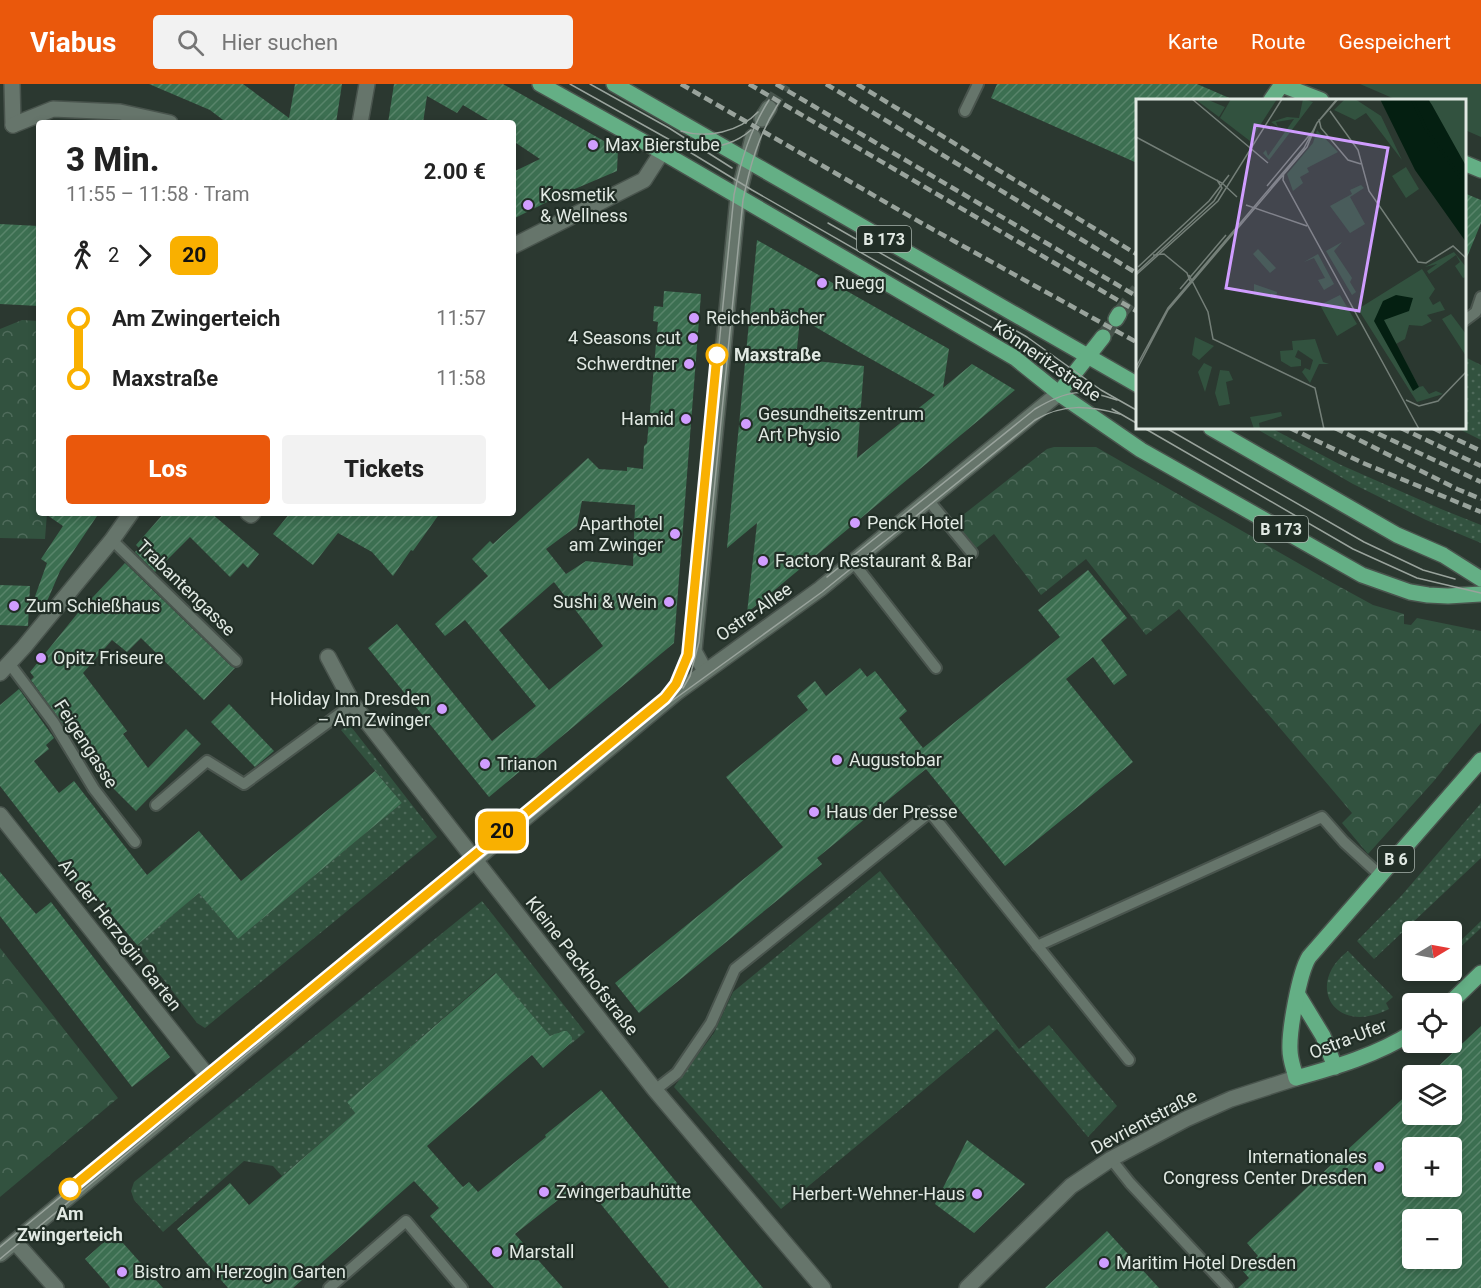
<!DOCTYPE html>
<html lang="de">
<head>
<meta charset="utf-8">
<style>
	body { margin:0; font-family:Roboto,sans-serif; background:#f2f2f2; color:#222; height:100vh; display:flex; flex-direction:column; font-size:22px; white-space:nowrap }
	* { box-sizing:border-box; margin:0 }
	p { font-size:20px; color:#767676 }
	.icon { flex:none; width:33px; height:33px; fill:none; stroke:currentColor; stroke-width:2; stroke-linecap:round; stroke-linejoin:round }
	.map { position:relative; flex:1; overflow:hidden }
	.side { position:absolute; left:36px; top:36px; width:480px; height:396px; display:flex; flex-direction:column; background:#fff; border-radius:6px; box-shadow:0 3px 9px #0003 }
	.side>* { flex:none }
	.badge { padding:0 12px; border-radius:9px; font-size:21px; line-height:39px }
	.needle { width:39px; rotate:80deg }
	.controls { position:absolute; left:1402px; top:837px; display:grid; gap:12px }
	.controls a { display:grid; place-items:center; width:60px; height:60px; border-radius:6px; background:#fff; box-shadow:0 3px 9px #0003; font-size:30px }
	.map>.badge { position:absolute; translate:-50% -50%; box-shadow:0 0 0 3px #fff }
	.legs { display:flex; align-items:center; gap:9px; height:66px; padding:0 30px; font-size:20px }
	.legs p { margin-inline-start:auto }
	.summary { display:flex; align-items:center; justify-content:space-between; height:102px; padding:0 30px }
	h1 { font-size:33px; font-weight:800; line-height:45px }
	.action { display:flex; gap:12px; margin-top:auto; padding:12px 30px }
	.action a { flex:1; height:69px; border-radius:6px; background:#ea580c; color:#fff; font-size:24px; font-weight:800; line-height:69px; text-align:center }
	.action a+a { background:#f2f2f2; color:#222 }
	ul { padding:0 30px; list-style:none }
	li { display:flex; align-items:center; gap:21px; height:60px; font-size:22px }
	li i { display:grid; place-items:center; width:9px; height:100%; margin:0 8px; background:currentColor }
	li i::after { content:''; width:15px; height:15px; margin:-8px; border:4px solid; border-radius:50%; background:#fff }
	li p { margin-inline-start:auto }
	li:first-child i { background:linear-gradient(#0000 50%,currentColor 0) }
	li:last-child i { background:linear-gradient(currentColor 50%,#0000 0) }
	header { display:flex; align-items:center; gap:36px; box-sizing:border-box; height:84px; padding:0 30px; background:#ea580c; color:#fff }
	header strong { font-size:28px }
	nav { display:flex; gap:33px; margin-inline-start:auto; font-size:21px }
	.search { width:420px; height:54px; background:#f2f2f2; display:flex; align-items:center; gap:15px; box-sizing:border-box; padding:0 21px; border-radius:6px; color:#767676; font-size:22px }
	.map>svg:first-child { display:block }
	.grass { fill:url(#grass-dots) }
	.park { fill:url(#park-crowns) }
	.garden { fill:#32523f }
	.building { fill:url(#building-hatch); fill-rule:evenodd }
	.lines { fill:none; stroke-linecap:round; stroke-linejoin:round }
	.minor-tunnel { stroke:#46534b; stroke-width:15; stroke-dasharray:15 8; stroke-linecap:butt }
	.primary-tunnel { stroke:#46534b; stroke-width:15; stroke-dasharray:15 8; stroke-linecap:butt }
	.service-casing { stroke:#49544d; stroke-width:14 }
	.pedestrian-casing { stroke:#49544d; stroke-width:18 }
	.minor-casing { stroke:#49544d; stroke-width:18 }
	.tertiary-casing { stroke:#49544d; stroke-width:18 }
	.secondary-casing { stroke:#49544d; stroke-width:18 }
	.primary-casing { stroke:#49544d; stroke-width:18 }
	.service { stroke:#66756b; stroke-width:10 }
	.pedestrian { stroke:#66756b; stroke-width:15 }
	.minor { stroke:#66756b; stroke-width:15 }
	.tertiary { stroke:#66756b; stroke-width:15 }
	.secondary { stroke:#66756b; stroke-width:15 }
	.primary { stroke:#64af85; stroke-width:15 }
	.tram { stroke:#99a39c; stroke-width:1.5 }
	.rail { stroke:#99a39c; stroke-width:4.5; stroke-dasharray:9 4.5; stroke-linecap:butt }
	.line-1-casing { stroke:#fff; stroke-width:14 }
	.line-1 { stroke:#f9b000; stroke-width:9 }
	.poi-dot { fill:#d09dff; stroke:#212e26; stroke-width:2 }
	.stop-1-dot { fill:#fff; stroke:#f9b000; stroke-width:3 }
	.labels { text-anchor:middle; stroke-width:4.5; stroke-linejoin:round; paint-order:stroke }
	.shield { fill:#212e26; stroke:#a7b1aa; stroke-width:1.5 }
	.shield-label { font-size:16px; font-weight:bold; fill:#e1e9e3 }
	.poi-label { font-size:18px; fill:#e1e9e3; stroke:#212e26; text-anchor:start }
	.stop-label { font-size:18px; font-weight:bold; fill:#e1e9e3; stroke:#212e26; text-anchor:start }
	.street-label { font-size:18px; fill:#e1e9e3; stroke:#212e26 }
	.inset-river { fill:none; stroke:#041f11; stroke-width:3 }
	.inset-road { fill:none; stroke:#747f78; stroke-width:1.5 }
	.view { fill:#d09dff; fill-opacity:0.15; stroke:#d09dff; stroke-width:3 }
	.inset-edge { fill:none; stroke:#e1e9e3; stroke-width:3 }
</style>
</head>
<body>
<header>
<strong>Viabus</strong>
<div class="search"><svg class="icon" aria-label="search" viewBox="0 0 24 24"><circle cx="10" cy="10" r="6"/><path d="M15 15l6 6"/></svg>Hier suchen</div>
<nav><a>Karte</a><a>Route</a><a>Gespeichert</a></nav>
</header>
<div class="map">
<svg width="1481" height="1204" viewBox="0 0 1481 1204">
	<defs>
		<pattern id="grass-dots" width="8" height="8" patternUnits="userSpaceOnUse" patternTransform="scale(1.5)"><rect width="8" height="8" fill="#32523f"/><path d="M2 2h.1M6 6h.1" fill="none" stroke="#4f6b5b" stroke-width="1.8" stroke-linecap="round"/></pattern>
		<pattern id="park-crowns" width="20" height="18" patternUnits="userSpaceOnUse" patternTransform="scale(1.5)"><rect width="20" height="18" fill="#32523f"/><path d="M2 6a3 3 0 1 1 6 0M12 15a3 3 0 1 1 6 0" fill="none" stroke="#4f6b5b"/></pattern>
		<pattern id="building-hatch" width="6" height="6" patternUnits="userSpaceOnUse" patternTransform="scale(1.5)"><rect width="6" height="6" fill="#3c6f51"/><path d="M-1 1l2-2M0 6l6-6M5 7l2-2" fill="none" stroke="#58846a"/></pattern>
	</defs>
	<rect width="100%" height="100%" fill="#2b3830"/>
	<g class="grass">
		<polygon points="1465,273 1481,281 1481,356 1457,344 1464,344"/>
		<polygon points="1255,344 1271,344 1341,381 1441,425 1481,441 1481,459 1426,436 1353,400"/>
		<polygon points="349,640 437,753 205,944 197,939 137,861 210,799 211,823 238,855 402,719 341,646"/>
		<polygon points="1481,719 1481,774 1374,875 1357,857 1402,811"/>
		<polygon points="880,787 1019,965 1049,941 1117,1022 1088,1053 997,945 781,1125 674,1003 714,949 733,908"/>
		<polygon points="482,817 585,948 570,961 572,953 567,947 559,948 552,954 495,889 347,1018 355,1029 282,1092 273,1082 244,1077 163,1148 134,1116 131,1107 134,1098"/>
		<polygon points="1481,837 1481,844 1452,871 1452,865"/>
		<path d="M 1348,867 L 1393,913 L 1386,919 L 1389,925 C 1334,953 1304,900 1348,867 Z"/>
	</g>
	<g class="park">
		<polygon points="22,236 39,237 39,429 47,429 45,455 0,454 0,245"/>
		<polygon points="1054,363 1096,363 1331,498 1373,521 1404,530 1404,540 1411,541 1417,534 1481,547 1481,639 1433,698 1368,770 1342,739 1352,729 1179,525 1146,551 1086,475 1041,511 994,450 975,465 954,438 1047,365"/>
		<polygon points="0,864 118,1014 0,1113"/>
	</g>
	<polygon class="garden" points="1360,0 1481,0 1481,53 1465,46 1464,16 1397,16"/>
	<g class="building">
		<polygon points="149,0 243,0 289,34 295,0 342,0 336,39 227,39 210,26"/>
		<polygon points="394,0 503,0 618,65 617,87 563,110 513,135 513,88 540,75 513,57 513,39 493,39 463,21 457,29 427,12 423,39 388,39"/>
		<polygon points="997,0 1197,0 1234,16 1137,16 1137,79 991,14"/>
		<polygon points="1464,109 1481,116 1481,139 1465,178"/>
		<polygon points="0,140 39,142 39,222 0,220"/>
		<path d="M 757,156 L 949,265 L 943,304 L 972,280 L 1015,306 L 747,529 L 757,439 L 727,464 ZM 800,234 L 855,266 L 935,311 L 857,374 L 864,282 L 796,275 Z"/>
		<path d="M 664,207 L 701,210 L 674,559 L 489,713 L 368,564 L 397,540 L 492,657 L 536,622 L 465,536 L 445,552 L 435,540 L 488,492 L 472,475 L 490,457 L 493,460 L 588,374 L 599,385 L 627,387 L 627,383 L 643,385 L 644,362 L 647,359 L 658,238 L 653,237 L 654,222 L 663,223 ZM 582,417 L 635,421 L 633,482 L 586,477 L 566,490 L 546,465 L 577,442 ZM 554,498 L 603,562 L 549,606 L 499,546 Z"/>
		<polygon points="44,429 99,429 60,487 45,522 33,518 47,479 41,475 63,442"/>
		<polygon points="164,429 211,429 259,470 248,484 243,479 230,493 190,453 155,488 135,468 139,464 136,461"/>
		<polygon points="290,429 440,429 413,467 411,466 393,492 372,468 338,449 313,481 273,450"/>
		<polygon points="125,479 231,582 235,584 204,616 141,554 127,568 112,556 83,589 127,647 123,650 148,684 186,645 201,660 136,727 92,683 98,679 71,644 68,647 31,596 34,593 30,588 77,530"/>
		<polygon points="1088,486 1127,534 1101,556 1127,591 1114,601 1093,573 1066,595 1133,678 1005,782 926,685 817,774 822,780 639,929 615,899 783,763 726,693 808,626 797,612 815,597 826,612 860,584 867,593 875,587 907,627 899,634 923,664 1060,553 1038,526"/>
		<polygon points="0,501 30,502 28,542 0,541"/>
		<polygon points="19,605 54,654 46,661 49,665 34,677 59,709 74,697 147,791 199,747 241,797 375,687 402,719 238,855 199,809 137,861 88,802 82,808 0,702 0,621"/>
		<polygon points="229,620 274,667 255,683 211,638"/>
		<polygon points="0,788 36,830 51,818 170,973 132,1003 0,832"/>
		<polygon points="496,889 550,952 563,947 567,947 572,953 572,958 543,984 532,971 427,1062 463,1103 469,1098 478,1108 546,1053 545,1051 601,1006 763,1204 669,1204 582,1097 515,1150 563,1204 494,1204 430,1132 439,1124 414,1097 293,1204 228,1204 177,1145 230,1099 249,1121 355,1029 347,1018"/>
		<path d="M 1481,942 L 1481,1204 L 1238,1204 L 1249,1194 L 1242,1186 L 1258,1172 L 1247,1159 L 1413,1005 L 1413,1030 L 1452,1030 L 1452,992 L 1428,992 ZM 1413,1064 L 1452,1064 L 1452,1102 L 1413,1102 ZM 1413,1136 L 1452,1136 L 1452,1174 L 1413,1174 Z"/>
		<polygon points="967,1056 1025,1100 974,1149 935,1120"/>
		<polygon points="1107,1147 1159,1204 1045,1204"/>
		<polygon points="114,1149 163,1204 110,1204 108,1201 85,1175"/>
	</g>
	<g class="lines">
		<polyline class="minor-tunnel" points="769,24 784,0"/>
		<g class="primary-tunnel">
			<polyline points="1119,230 1138,206"/>
			<polyline points="1103,253 1116,235"/>
		</g>
		<g class="service-casing">
			<g id="service">
				<polyline points="965,27 978,0"/>
				<polyline points="1464,237 1476,228 1481,213"/>
				<polyline points="929,417 972,469"/>
				<polyline points="112,456 236,577"/>
				<polyline points="853,478 936,584"/>
				<polyline points="9,579 54,639 94,705 135,758"/>
				<polyline points="156,721 207,677 244,700 353,620"/>
				<polyline points="1037,862 1322,733 1344,758 1381,792"/>
				<polyline points="655,1006 677,989 711,939 735,885 930,728 1129,976"/>
				<polyline points="1111,1075 1130,1099 1228,1204"/>
				<polyline points="329,1204 406,1137 462,1204"/>
			</g>
		</g>
		<g class="pedestrian-casing">
			<polyline id="pedestrian" points="12,0 13,41"/>
		</g>
		<g class="minor-casing">
			<g id="minor">
				<polyline points="762,35 769,24"/>
				<polyline points="360,39 367,0"/>
				<polyline points="13,41 53,25 120,28 170,39"/>
				<polyline points="738,113 753,53"/>
				<polyline points="513,162 644,96 662,68"/>
				<polyline points="248,429 251,431 253,429"/>
				<polyline points="328,573 353,620 655,1006 823,1204"/>
				<polyline points="0,589 24,563 112,456 131,429"/>
				<polyline points="0,731 210,995"/>
				<polyline points="15,1158 56,1204"/>
			</g>
		</g>
		<g class="tertiary-casing">
			<g id="tertiary">
				<polyline points="705,587 694,567 738,113"/>
				<polyline points="0,1170 676,609 820,505 1059,309"/>
			</g>
		</g>
		<g class="secondary-casing">
			<polyline id="secondary" points="967,1204 1071,1102 1111,1075 1186,1035 1231,1015 1296,994"/>
		</g>
		<g class="primary-casing">
			<g id="primary">
				<polyline points="540,0 662,68 1015,274 1061,311 1141,366 1362,491 1410,508 1428,511 1448,512 1481,510"/>
				<polyline points="614,0 1138,301"/>
				<polyline points="1282,1 1321,16"/>
				<polyline points="1271,16 1282,0"/>
				<polyline points="1464,79 1481,86"/>
				<polyline points="1116,235 1119,230"/>
				<polyline points="1059,309 1103,253"/>
				<polyline points="1211,344 1397,451 1443,471 1481,495"/>
				<polyline points="1298,911 1323,952 1335,983"/>
				<polyline points="1449,920 1481,889"/>
				<path d="M 1413,948 C 1377,971 1336,983 1296,994 C 1294,985 1290,976 1290,966 C 1289,947 1299,889 1309,873 L 1481,676"/>
			</g>
		</g>
		<use href="#service" class="service"/>
		<use href="#pedestrian" class="pedestrian"/>
		<use href="#minor" class="minor"/>
		<use href="#tertiary" class="tertiary"/>
		<use href="#secondary" class="secondary"/>
		<use href="#primary" class="primary"/>
		<g class="tram">
			<polyline points="570,0 670,56 752,106 1022,261 1087,309"/>
			<polyline points="590,0 669,44 732,84"/>
			<path d="M 681,47 C 707,55 739,48 758,28"/>
			<path d="M 701,64 C 720,63 736,59 751,46"/>
			<polyline points="828,139 1027,253 1101,306 1138,327"/>
			<polyline points="1112,325 1138,340"/>
			<polyline points="1144,344 1353,465 1417,494 1481,509"/>
			<polyline points="1166,344 1364,458 1423,486 1455,495"/>
			<path d="M 827,493 L 1035,325 C 1067,306 1082,304 1117,316"/>
			<path d="M 685,579 L 688,571 L 734,111 C 741,76 750,46 769,16"/>
			<path d="M 683,604 L 690,592 L 699,558 L 743,116 C 750,81 759,50 778,20"/>
			<polyline points="0,1163 469,775"/>
			<path d="M 0,1175 L 669,619 L 822,508 L 1035,336 C 1063,319 1089,322 1120,330"/>
		</g>
		<g class="rail">
			<polyline points="681,0 925,141 1138,259"/>
			<polyline points="749,0 1138,228"/>
			<polyline points="776,0 1138,213"/>
			<polyline points="826,0 1138,190"/>
			<polyline points="857,0 1138,171"/>
			<polyline points="1290,344 1363,379 1481,428"/>
			<polyline points="1335,344 1457,405 1481,415"/>
			<polyline points="1366,344 1481,398"/>
			<polyline points="1401,344 1481,382"/>
			<polyline points="1433,344 1481,367"/>
		</g>
	</g>
	<g class="lines">
		<g class="line-1-casing">
			<polyline id="line-1" points="70,1105 665,614 676,600 688,571 717,271"/>
		</g>
		<use href="#line-1" class="line-1"/>
	</g>
	<g class="poi-dot">
		<circle cx="593" cy="61" r="6"/>
		<circle cx="528" cy="121" r="6"/>
		<circle cx="822" cy="199" r="6"/>
		<circle cx="694" cy="234" r="6"/>
		<circle cx="693" cy="254" r="6"/>
		<circle cx="689" cy="280" r="6"/>
		<circle cx="686" cy="335" r="6"/>
		<circle cx="746" cy="340" r="6"/>
		<circle cx="855" cy="439" r="6"/>
		<circle cx="675" cy="450" r="6"/>
		<circle cx="763" cy="477" r="6"/>
		<circle cx="669" cy="518" r="6"/>
		<circle cx="14" cy="522" r="6"/>
		<circle cx="41" cy="574" r="6"/>
		<circle cx="442" cy="625" r="6"/>
		<circle cx="837" cy="676" r="6"/>
		<circle cx="485" cy="680" r="6"/>
		<circle cx="814" cy="728" r="6"/>
		<circle cx="1379" cy="1083" r="6"/>
		<circle cx="544" cy="1108" r="6"/>
		<circle cx="977" cy="1110" r="6"/>
		<circle cx="497" cy="1168" r="6"/>
		<circle cx="1104" cy="1179" r="6"/>
		<circle cx="122" cy="1188" r="6"/>
	</g>
	<g class="stop-1-dot">
		<circle cx="717" cy="271" r="10"/>
		<circle cx="70" cy="1105" r="10"/>
	</g>
	<g class="labels">
		<g class="shield">
			<rect x="857" y="142" width="54" height="26" rx="4.5"/>
			<rect x="1254" y="432" width="54" height="26" rx="4.5"/>
			<rect x="1378" y="762" width="36" height="26" rx="4.5"/>
		</g>
		<g class="shield-label">
			<text x="884" y="161">B 173</text>
			<text x="1281" y="451">B 173</text>
			<text x="1396" y="781">B 6</text>
		</g>
		<g class="poi-label">
			<text x="605" y="67">Max Bierstube</text>
			<text x="540" y="117">Kosmetik<tspan x="540" dy="21">&amp; Wellness</tspan></text>
			<text x="834" y="205">Ruegg</text>
			<text x="706" y="240">Reichenbächer</text>
			<text x="681" y="260" text-anchor="end">4 Seasons cut</text>
			<text x="677" y="286" text-anchor="end">Schwerdtner</text>
			<text x="758" y="336">Gesundheitszentrum<tspan x="758" dy="21">Art Physio</tspan></text>
			<text x="674" y="341" text-anchor="end">Hamid</text>
			<text x="867" y="445">Penck Hotel</text>
			<text x="663" y="446" text-anchor="end">Aparthotel<tspan x="663" dy="21">am Zwinger</tspan></text>
			<text x="775" y="483">Factory Restaurant &amp; Bar</text>
			<text x="657" y="524" text-anchor="end">Sushi &amp; Wein</text>
			<text x="26" y="528">Zum Schießhaus</text>
			<text x="53" y="580">Opitz Friseure</text>
			<text x="430" y="621" text-anchor="end">Holiday Inn Dresden<tspan x="430" dy="21">– Am Zwinger</tspan></text>
			<text x="849" y="682">Augustobar</text>
			<text x="497" y="686">Trianon</text>
			<text x="826" y="734">Haus der Presse</text>
			<text x="1367" y="1079" text-anchor="end">Internationales<tspan x="1367" dy="21">Congress Center Dresden</tspan></text>
			<text x="556" y="1114">Zwingerbauhütte</text>
			<text x="965" y="1116" text-anchor="end">Herbert-Wehner-Haus</text>
			<text x="509" y="1174">Marstall</text>
			<text x="1116" y="1185">Maritim Hotel Dresden</text>
			<text x="134" y="1194">Bistro am Herzogin Garten</text>
		</g>
		<g class="stop-label">
			<text x="734" y="277">Maxstraße</text>
			<text x="70" y="1136" text-anchor="middle">Am<tspan x="70" dy="21">Zwingerteich</tspan></text>
		</g>
		<g class="street-label">
			<text transform="translate(1047 277) rotate(35)" y="6">Könneritzstraße</text>
			<text transform="translate(186 504) rotate(44)" y="6">Trabantengasse</text>
			<text transform="translate(754 528) rotate(-35)" y="6">Ostra-Allee</text>
			<text transform="translate(86 660) rotate(57)" y="6">Feigengasse</text>
			<text transform="translate(120 851) rotate(52)" y="6">An der Herzogin Garten</text>
			<text transform="translate(582 882) rotate(52)" y="6">Kleine Packhofstraße</text>
			<text transform="translate(1348 955) rotate(-21)" y="6">Ostra-Ufer</text>
			<text transform="translate(1144 1038) rotate(-28)" y="6">Devrientstraße</text>
		</g>
	</g>
	<g transform="translate(1136 15)">
		<rect width="330" height="330" fill="#2b3830"/>
		<path d="M 167,0 L 177,3 L 133,61 L 127,54 L 130,51 L 132,57 L 158,20 L 140,23 L 142,28 L 135,23 L 151,18 L 163,19 ZM 209,0 L 219,0 L 245,17 L 266,61 L 230,14 L 219,21 L 198,11 ZM 292,0 L 328,0 L 330,67 L 310,36 ZM 270,68 L 283,90 L 270,99 L 256,77 ZM 225,86 L 228,89 L 214,98 L 229,125 L 214,134 L 194,107 L 216,95 L 214,91 ZM 206,143 L 198,152 L 216,179 L 214,183 L 220,193 L 216,196 L 190,152 ZM 318,153 L 330,168 L 330,178 L 327,179 L 319,167 L 324,163 L 320,156 L 293,175 L 291,172 L 301,165 L 289,168 ZM 182,155 L 198,185 L 188,191 L 182,181 L 189,179 L 178,159 L 168,163 ZM 179,240 L 187,263 L 193,265 L 183,265 L 174,284 L 166,273 L 169,269 L 174,271 L 177,261 L 162,251 L 159,258 L 165,261 L 165,267 L 155,268 L 145,262 L 144,252 L 157,251 L 156,242 ZM 68,264 L 76,268 L 69,293 L 62,273 ZM 84,271 L 93,272 L 97,281 L 90,283 L 94,305 L 83,307 L 79,294 ZM 145,313 L 146,317 L 123,324 L 124,330 L 118,330 L 114,318 Z" fill="#32523f"/>
		<path d="M 59,0 L 70,0 L 89,8 L 83,18 Z" fill="#32523f"/>
		<path d="M 181,31 L 202,53 L 171,69 L 173,73 L 164,78 L 167,84 L 157,92 L 151,75 L 177,44 ZM 122,150 L 140,169 L 134,174 L 117,155 ZM 286,170 L 299,190 L 293,199 L 297,206 L 304,202 L 309,211 L 291,216 L 296,222 L 286,227 L 273,226 L 269,240 L 260,245 L 283,288 L 287,287 L 293,295 L 300,292 L 307,295 L 281,303 L 222,210 ZM 118,185 L 141,193 L 140,200 L 118,196 ZM 204,196 L 221,225 L 201,237 L 184,206 ZM 315,215 L 330,235 L 330,257 L 306,220 ZM 59,238 L 78,247 L 63,261 L 56,256 Z" fill="#32523f"/>
		<path d="M 95,0 L 141,0 L 114,42 L 84,19 Z" fill="#32523f"/>
		<path d="M 244,0 L 292,0 L 296,6 L 330,67 L 330,143 L 279,71 ZM 260,196 L 277,199 L 273,212 L 248,221 L 283,288 L 277,292 L 238,222 L 247,202 Z" fill="#041f11"/>
		<path class="inset-river" d="M 276,0 L 290,30 L 330,86"/>
		<path class="inset-road" d="M 56,0 L 132,64M 194,12 L 222,51 L 233,92 L 282,163 L 290,164 L 317,147 L 330,159M 183,20 L 185,29 L 212,61 L 225,65M 0,38 L 86,84 L 101,98M 148,72 L 147,81 L 283,330M 131,87 L 176,33M 110,106 L 171,127M 17,156 L 28,155 L 51,174 L 54,182M 2,168 L 73,102 L 93,76M 0,174 L 78,102 L 86,89 L 81,81M 0,176 L 82,102 L 146,0M 53,176 L 72,213 L 77,240 L 179,289 L 188,330M 44,190 L 90,136M 0,268 L 32,209 L 168,49 L 181,24 L 202,0M 0,272 L 32,211 L 171,48 L 181,24 L 201,0M 270,301 L 283,307 L 302,302 L 330,273"/>
		<path class="view" d="M 119,26 L 252,49 L 223,212 L 90,189 Z"/>
		<rect width="330" height="330" class="inset-edge"/>
	</g>
</svg>
<div class="controls">
<a><svg class="needle" viewBox="-14 -14 28 28"><path d="M0-13l5 13h-10z" fill="#e53935"/><path d="M0 13l5-13h-10z" fill="#767676"/></svg></a>
<a><svg class="icon" aria-label="locate" viewBox="0 0 24 24"><circle cx="12" cy="12" r="6"/><path d="M12 2v4M12 18v4M2 12h4M18 12h4"/></svg></a>
<a><svg class="icon" aria-label="layers" viewBox="0 0 24 24"><path d="M12 4l9 5-9 5-9-5zM3 14l9 5 9-5"/></svg></a>
<a>+</a>
<a>−</a>
</div>
<b class="badge" style="left:502px;top:747px;background:#f9b000;color:#111">20</b>
<section class="side">
<div class="summary"><div><h1>3 Min.</h1><p>11:55 – 11:58 · Tram</p></div><b>2.00 €</b></div>
<div class="legs"><svg class="icon" aria-label="walk" viewBox="0 0 24 24"><circle cx="13" cy="4" r="2"/><path d="M13 8l-2 6 4 7M11 14l-3 7M7 12l3-4h3l4 4"/></svg>2<svg class="icon" aria-label="forward" viewBox="0 0 24 24"><path d="M9 5l7 7-7 7"/></svg><b class="badge" style="background:#f9b000;color:#111">20</b></div>
<ul>
<li><i style="color:#f9b000"></i><b>Am Zwingerteich</b><p>11:57</p></li>
<li><i style="color:#f9b000"></i><b>Maxstraße</b><p>11:58</p></li>
</ul>
<div class="action"><a>Los</a><a>Tickets</a></div>
</section>
</div>
</body>
</html>
